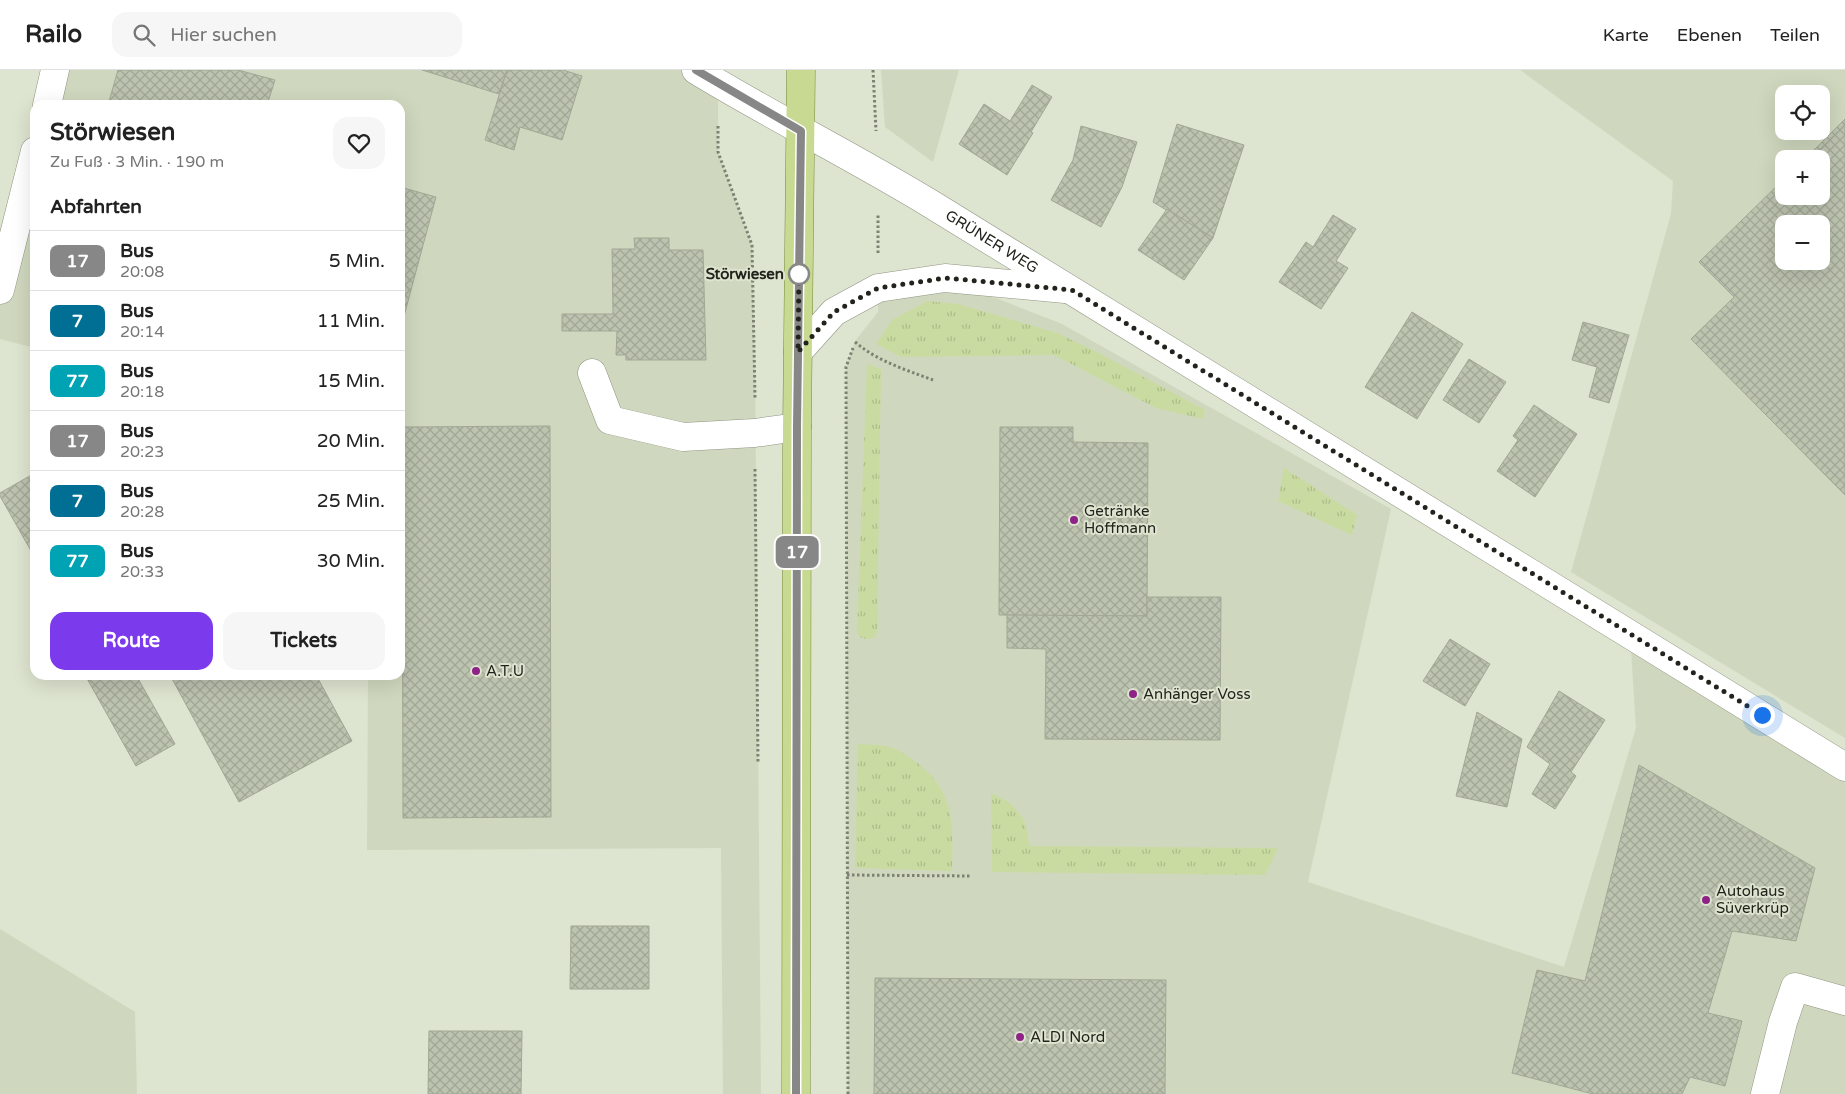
<!DOCTYPE html>
<html lang="de">
<head>
<meta charset="utf-8">
<style>
	body { margin:0; font-family:"Varela Round",sans-serif; background:#f6f6f6; color:#222; height:100vh; display:flex; flex-direction:column; font-size:19px; white-space:nowrap }
	* { box-sizing:border-box; margin:0 }
	p { font-size:16px; color:#767676 }
	.icon { flex:none; width:28px; height:28px; fill:none; stroke:currentColor; stroke-width:2; stroke-linecap:round; stroke-linejoin:round }
	.map { position:relative; flex:1; overflow:hidden }
	.details { position:absolute; left:30px; top:30px; width:375px; height:580px; display:flex; flex-direction:column; background:#fff; border-radius:15px; box-shadow:0 5px 20px #0002 }
	.details>* { flex:none }
	.badge { padding:0 10px; border-radius:8px; font-size:18px; line-height:32px }
	.buttons { position:absolute; left:1775px; top:15px; display:grid; gap:10px }
	.buttons a { display:grid; place-items:center; width:55px; height:55px; border-radius:10px; background:#fff; box-shadow:0 5px 20px #0002; font-size:25px }
	.you { position:absolute; width:25px; height:25px; margin:-12px; border:4px solid #fff; border-radius:50%; background:#1a73e8; box-shadow:0 0 0 8px #1a73e833 }
	.map>.badge { position:absolute; translate:-50% -50%; box-shadow:0 0 0 2px #fff }
	h2 { padding:0 20px; font-size:19px; line-height:45px }
	.round { display:grid; place-items:center; flex:none; width:52px; height:52px; border-radius:15px; background:#f6f6f6 }
	.summary { display:flex; align-items:center; justify-content:space-between; height:85px; padding:0 20px }
	h1 { font-size:24px; font-weight:700; line-height:38px }
	.button { display:flex; gap:10px; margin-top:auto; padding:10px 20px }
	.button a { flex:1; height:58px; border-radius:15px; background:#7c3aed; color:#fff; font-size:20px; font-weight:700; line-height:58px; text-align:center }
	.button a+a { background:#f6f6f6; color:#222 }
	ul { padding:0; list-style:none }
	li { display:flex; align-items:center; gap:15px; height:60px; padding:0 20px; border-top:1px solid #e0e0e0 }
	li div { flex:1 }
	li b { display:block; font-size:19px }
	li em { font-style:normal }
	li .badge { min-width:55px; font-weight:700; text-align:center }
	header { display:flex; align-items:center; gap:30px; box-sizing:border-box; height:70px; padding:0 25px; background:#fff; border-bottom:1px solid #e0e0e0 }
	header strong { font-size:24px }
	nav { display:flex; gap:28px; margin-inline-start:auto; font-size:18px }
	.search { width:350px; height:45px; background:#f6f6f6; display:flex; align-items:center; gap:12px; box-sizing:border-box; padding:0 18px; border-radius:15px; color:#767676; font-size:19px }
	.map>svg:first-child { display:block }
	.built { fill:#cfd8be; fill-rule:evenodd }
	.grass { fill:url(#grass-tufts) }
	.building { fill:url(#building-cross-hatch); stroke:#a1a794; fill-rule:evenodd }
	.lines { fill:none; stroke-linecap:round; stroke-linejoin:round }
	.minor-casing { stroke:#8f9582; stroke-width:29 }
	.major-casing { stroke:#768a39; stroke-width:29 }
	.path { stroke:#7c8173; stroke-width:3; stroke-dasharray:2.5 2.5; stroke-linecap:butt }
	.minor { stroke:#fff; stroke-width:28 }
	.major { stroke:#c8da92; stroke-width:28 }
	.line-casing { stroke:#fff; stroke-width:11 }
	.line { stroke:#878787; stroke-width:8 }
	.walk { stroke:#21231c; stroke-width:5; stroke-dasharray:0 9 }
	.stop-dot { fill:#fff; stroke:#878787; stroke-width:2.5 }
	.poi-dot { fill:#8e2286; stroke:#dde4cf; stroke-width:2 }
	.labels { text-anchor:middle; stroke-width:4; stroke-linejoin:round; paint-order:stroke }
	.street-label { font-size:15px; fill:#21231c; stroke:#dde4cf }
	.stop-label { font-size:15px; font-weight:bold; fill:#21231c; stroke:#dde4cf; text-anchor:end }
	.poi-label { font-size:15px; fill:#21231c; stroke:#dde4cf; text-anchor:start }
</style>
</head>
<body>
<header>
<strong>Railo</strong>
<div class="search"><svg class="icon" aria-label="search" viewBox="0 0 24 24"><circle cx="10" cy="10" r="6"/><path d="M15 15l6 6"/></svg>Hier suchen</div>
<nav><a>Karte</a><a>Ebenen</a><a>Teilen</a></nav>
</header>
<div class="map">
<svg width="1845" height="1024" viewBox="0 0 1845 1024">
	<defs>
		<pattern id="grass-tufts" width="24" height="20" patternUnits="userSpaceOnUse" patternTransform="scale(1.25)"><rect width="24" height="20" fill="#c9dba0"/><path d="M3 7l-1-3M5 7V3M7 7l1-3M15 17l-1-3M17 17v-4M19 17l1-3" fill="none" stroke="#acbc89"/></pattern>
		<pattern id="building-cross-hatch" width="8" height="8" patternUnits="userSpaceOnUse" patternTransform="scale(1.25)"><rect width="8" height="8" fill="#bcc3af"/><path d="M0 0l8 8M0 8l8-8" fill="none" stroke="#a1a796"/></pattern>
	</defs>
	<rect width="100%" height="100%" fill="#dde4cf"/>
	<g class="built">
		<polygon points="55,0 696,0 718,14 718,82 752,175 755,296 761,1024 723,1024 721,778 367,780 368,605 400,605 400,35 47,35"/>
		<polygon points="881,0 959,0 933,92 885,57"/>
		<path d="M 1520,0 L 1845,0 L 1845,668 L 1571,502 L 1671,144 L 1673,111 ZM 1784,24 L 1821,24 L 1821,61 L 1784,61 ZM 1784,89 L 1821,89 L 1821,126 L 1784,126 ZM 1784,154 L 1821,154 L 1821,191 L 1784,191 Z"/>
		<polygon points="35,81 35,278 0,269 0,220"/>
		<polygon points="945,208 1062,254 1391,439 1308,812 1564,897 1636,658 1631,580 1845,712 1845,1024 848,1024 846,297 855,271 878,242 878,218"/>
		<polygon points="0,859 135,942 137,1024 0,1024"/>
	</g>
	<g class="grass">
		<polygon points="927,231 958,234 1057,263 1093,280 1205,340 1203,349 1156,338 1054,285 901,287 876,274 892,250"/>
		<polygon points="867,294 881,299 877,562 874,568 866,569 860,567 857,561"/>
		<polygon points="1284,398 1357,445 1352,465 1278,431"/>
		<path d="M 858,674 C 868,675 880,674 889,677 C 898,679 908,686 916,692 C 956,722 953,756 952,801 L 855,798 Z"/>
		<polygon points="991,723 1009,732 1024,749 1030,776 1278,778 1265,805 992,802"/>
	</g>
	<g class="building">
		<polygon points="118,0 238,0 275,10 267,35 108,35"/>
		<polygon points="422,0 507,0 499,24"/>
		<polygon points="507,0 563,0 582,6 562,70 520,57 514,80 485,70"/>
		<polygon points="1032,15 1052,27 1031,62 1033,63 1007,105 959,74 984,34 1010,51"/>
		<path d="M 1845,49 L 1845,425 L 1691,269 L 1734,227 L 1699,192 L 1784,109 L 1784,126 L 1821,126 L 1821,89 L 1805,89 ZM 1784,154 L 1821,154 L 1821,191 L 1784,191 Z"/>
		<polygon points="1177,54 1244,75 1213,168 1153,132"/>
		<polygon points="1081,56 1137,72 1122,117 1101,157 1051,130 1073,90"/>
		<polygon points="400,117 436,127 400,261"/>
		<polygon points="1167,139 1213,168 1184,210 1138,180"/>
		<polygon points="1333,145 1356,159 1336,191 1348,198 1321,239 1279,212 1306,172 1313,177"/>
		<polygon points="634,168 669,168 669,180 703,180 706,290 626,290 626,285 616,285 617,261 562,261 562,244 613,244 612,179 635,179"/>
		<polygon points="1412,242 1463,274 1417,349 1365,317"/>
		<polygon points="1583,252 1629,265 1609,333 1589,327 1597,297 1572,290"/>
		<polygon points="1469,289 1506,312 1479,353 1443,330"/>
		<polygon points="1534,335 1577,364 1535,427 1497,401 1518,370 1513,366"/>
		<polygon points="550,356 551,747 403,748 402,357"/>
		<polygon points="1000,357 1073,357 1073,372 1148,373 1147,546 999,545"/>
		<polygon points="35,403 35,488 0,426 0,423"/>
		<polygon points="1147,527 1221,527 1220,670 1045,669 1046,579 1007,578 1007,545 1147,546"/>
		<polygon points="1450,569 1490,594 1465,636 1423,611"/>
		<polygon points="85,605 136,605 175,674 136,696"/>
		<polygon points="170,605 316,605 352,671 239,732"/>
		<polygon points="1559,621 1605,650 1571,702 1576,706 1555,739 1532,724 1550,694 1527,677"/>
		<polygon points="1477,642 1522,669 1507,737 1456,726"/>
		<polygon points="1639,695 1815,798 1796,871 1732,861 1708,943 1742,951 1725,1016 1690,1007 1682,1024 1593,1024 1512,1003 1537,900 1585,911"/>
		<polygon points="571,856 649,856 649,919 570,919"/>
		<polygon points="875,908 1166,910 1165,1024 874,1024"/>
		<polygon points="429,961 522,961 521,1024 428,1024"/>
	</g>
	<g class="lines">
		<g class="minor-casing">
			<g id="minor">
				<path id="s1" d="M 696,0 C 773,47 854,87 931,134 L 1845,697"/>
				<polyline points="47,35 55,0"/>
				<polyline points="0,220 35,81"/>
				<polyline points="798,282 834,242 878,218 945,208 1065,219"/>
				<polyline points="592,303 610,350 683,367 755,363 797,357"/>
				<polyline points="1765,1024 1783,952 1795,917 1845,931"/>
			</g>
		</g>
		<g class="major-casing">
			<polyline id="major" points="796,1024 797,357 801,0"/>
		</g>
		<g class="path">
			<polyline points="873,0 876,61"/>
			<polyline points="718,56 718,82 752,175 755,328"/>
			<polyline points="878,183 878,144"/>
			<path d="M 855,272 C 879,292 904,299 933,310"/>
			<polyline points="755,399 758,693"/>
			<polyline points="847,805 970,806"/>
			<polyline points="848,1024 846,297 853,278"/>
		</g>
		<use href="#minor" class="minor"/>
		<use href="#major" class="major"/>
	</g>
	<g class="lines">
		<g class="line-casing">
			<polyline id="line" points="696,0 801,61 797,357 796,1024"/>
		</g>
		<use href="#line" class="line"/>
		<polyline class="walk" points="799,204 798,282 834,242 878,218 946,208 1072,220 1762,645"/>
	</g>
	<circle class="stop-dot" cx="799" cy="204" r="10"/>
	<g class="poi-dot">
		<circle cx="1074" cy="450" r="5"/>
		<circle cx="476" cy="601" r="5"/>
		<circle cx="1133" cy="624" r="5"/>
		<circle cx="1706" cy="830" r="5"/>
		<circle cx="1020" cy="967" r="5"/>
	</g>
	<g class="labels">
		<g class="street-label">
			<text dy="5" stroke="none"><textPath href="#s1" startOffset="342">GRÜNER WEG</textPath></text>
		</g>
		<g class="stop-label">
			<text x="784" y="209">Störwiesen</text>
		</g>
		<g class="poi-label">
			<text x="1084" y="446">Getränke<tspan x="1084" dy="17">Hoffmann</tspan></text>
			<text x="486" y="606">A.T.U</text>
			<text x="1143" y="629">Anhänger Voss</text>
			<text x="1716" y="826">Autohaus<tspan x="1716" dy="17">Süverkrüp</tspan></text>
			<text x="1030" y="972">ALDI Nord</text>
		</g>
	</g>
</svg>
<div class="buttons">
<a><svg class="icon" aria-label="locate" viewBox="0 0 24 24"><circle cx="12" cy="12" r="6"/><path d="M12 2v4M12 18v4M2 12h4M18 12h4"/></svg></a>
<a>+</a>
<a>−</a>
</div>
<div class="you" style="left:1762px;top:645px"></div>
<b class="badge" style="left:797px;top:482px;background:#878787;color:#fff">17</b>
<section class="details">
<div class="summary"><div><h1>Störwiesen</h1><p>Zu Fuß · 3 Min. · 190 m</p></div><a class="round"><svg class="icon" aria-label="heart" viewBox="0 0 24 24"><path d="M12 20l-8-8c-3-5 5-10 8-4 3-6 11-1 8 4z"/></svg></a></div>
<h2>Abfahrten</h2>
<ul>
<li><span class="badge" style="background:#878787;color:#fff">17</span><div><b>Bus</b><p>20:08</p></div><em>5 Min.</em></li>
<li><span class="badge" style="background:#006f93;color:#fff">7</span><div><b>Bus</b><p>20:14</p></div><em>11 Min.</em></li>
<li><span class="badge" style="background:#00a3b4;color:#fff">77</span><div><b>Bus</b><p>20:18</p></div><em>15 Min.</em></li>
<li><span class="badge" style="background:#878787;color:#fff">17</span><div><b>Bus</b><p>20:23</p></div><em>20 Min.</em></li>
<li><span class="badge" style="background:#006f93;color:#fff">7</span><div><b>Bus</b><p>20:28</p></div><em>25 Min.</em></li>
<li><span class="badge" style="background:#00a3b4;color:#fff">77</span><div><b>Bus</b><p>20:33</p></div><em>30 Min.</em></li>
</ul>
<div class="button"><a>Route</a><a>Tickets</a></div>
</section>
</div>
</body>
</html>
